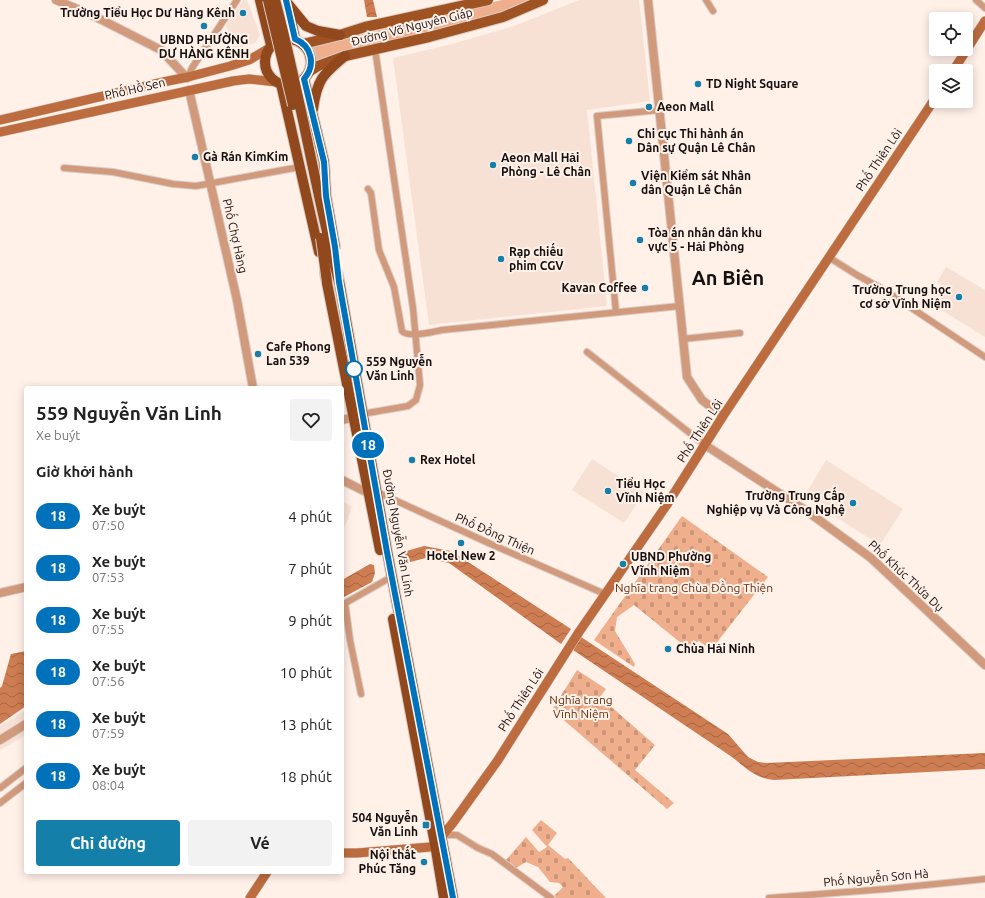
<!DOCTYPE html>
<html lang="vi">
<head>
<meta charset="utf-8">
<style>
	body { margin:0; font-family:Ubuntu,sans-serif; background:#f2f2f2; color:#222; height:100vh; display:flex; flex-direction:column; font-size:15px; white-space:nowrap }
	* { box-sizing:border-box; margin:0 }
	p { font-size:13px; color:#767676 }
	.icon { flex:none; width:22px; height:22px; fill:none; stroke:currentColor; stroke-width:2; stroke-linecap:round; stroke-linejoin:round }
	.map { position:relative; flex:1; overflow:hidden }
	.drawer { position:absolute; left:24px; top:386px; width:320px; height:488px; display:flex; flex-direction:column; background:#fff; border-radius:4px; box-shadow:0 2px 10px #0003 }
	.drawer>* { flex:none }
	.badge { padding:0 8px; border-radius:13px; font-size:14px; line-height:26px }
	.fabs { position:absolute; left:929px; top:12px; display:grid; gap:8px }
	.fabs a { display:grid; place-items:center; width:44px; height:44px; border-radius:4px; background:#fff; box-shadow:0 2px 10px #0003; font-size:20px }
	.map>.badge { position:absolute; translate:-50% -50%; box-shadow:0 0 0 2px #fff }
	h2 { padding:0 12px; font-size:15px; line-height:36px }
	.round { display:grid; place-items:center; flex:none; width:42px; height:42px; border-radius:4px; background:#f2f2f2 }
	.head { display:flex; align-items:center; justify-content:space-between; height:68px; padding:0 12px }
	h1 { font-size:19px; font-weight:700; line-height:30px }
	.button { display:flex; gap:8px; margin-top:auto; padding:8px 12px }
	.button a { flex:1; height:46px; border-radius:4px; background:#1480a9; color:#fff; font-size:16px; font-weight:700; line-height:46px; text-align:center }
	.button a+a { background:#f2f2f2; color:#222 }
	ul { padding:0; list-style:none }
	li { display:flex; align-items:center; gap:12px; height:52px; padding:0 12px }
	li div { flex:1 }
	li b { display:block; font-size:15px }
	li em { font-style:normal }
	li .badge { min-width:44px; font-weight:700; text-align:center }
	.map>svg:first-child { display:block }
	.built { fill:#f7e1d5 }
	.grass { fill:#efaf8d }
	.cemetery { fill:url(#cemetery-stones) }
	.water { fill:url(#water-waves) }
	.lines { fill:none; stroke-linecap:round; stroke-linejoin:round }
	.minor-casing { stroke:#d9ccc5; stroke-width:8 }
	.tertiary-casing { stroke:#d9ccc5; stroke-width:10 }
	.secondary-casing { stroke:#d9ccc5; stroke-width:10 }
	.primary-casing { stroke:#d9ccc5; stroke-width:12 }
	.trunk-casing { stroke:#d9ccc5; stroke-width:12 }
	.minor { stroke:#d19a7c; stroke-width:6 }
	.tertiary { stroke:#d19a7c; stroke-width:8 }
	.secondary { stroke:#bc6c3e; stroke-width:9 }
	.primary { stroke:#9f5222; stroke-width:10 }
	.trunk { stroke:#90481c; stroke-width:10 }
	.trunk-bridge-casing { stroke:#d9ccc5; stroke-width:12; stroke-linecap:butt }
	.trunk-bridge { stroke:#90481c; stroke-width:10 }
	.line-casing { stroke:#fff; stroke-width:9 }
	.line { stroke:#0072bc; stroke-width:6 }
	.poi-dot { fill:#1480a9; stroke:#fff0e8; stroke-width:1.5 }
	.stop-dot { fill:#fff; stroke:#0072bc; stroke-width:2 }
	.labels { text-anchor:middle; stroke-width:4; stroke-linejoin:round; paint-order:stroke }
	.poi-label { font-size:12px; font-weight:bold; fill:#140f0d; stroke:#fff0e8; text-anchor:start }
	.street-label { font-size:12px; fill:#140f0d; stroke:#fff0e8 }
	.stop-label { font-size:12px; font-weight:bold; fill:#140f0d; stroke:#fff0e8; text-anchor:start }
	.park-label { font-size:12px; fill:#632f0e; stroke:#fff0e8 }
	.town-label { font-size:20px; font-weight:bold; fill:#140f0d; stroke:#fff0e8 }
</style>
</head>
<body>
<div class="map">
<svg width="985" height="898" viewBox="0 0 985 898">
	<defs>
		<pattern id="cemetery-stones" width="16" height="16" patternUnits="userSpaceOnUse"><rect width="16" height="16" fill="#efaf8d"/><path d="M2 7V4a2 2 0 0 1 4 0v3zM10 15v-3a2 2 0 0 1 4 0v3z" fill="#cc9578"/></pattern>
		<pattern id="water-waves" width="16" height="10" patternUnits="userSpaceOnUse"><rect width="16" height="10" fill="#cd7d51"/><path d="M0 5q4-4 8 0t8 0" fill="none" stroke="#a56542"/></pattern>
	</defs>
	<rect width="100%" height="100%" fill="#fff0e8"/>
	<g class="built">
		<polygon points="243,0 247,0 260,35 255,43 233,49 226,25"/>
		<polygon points="579,0 639,0 650,101 587,110 607,306 429,325 393,58 452,44 514,26"/>
		<polygon points="946,267 985,290 985,337 930,303 941,284 937,282"/>
		<polygon points="592,459 644,493 624,523 572,490"/>
		<polygon points="826,460 903,509 880,545 804,497"/>
		<polygon points="342,501 352,507 342,534"/>
		<polygon points="26,710 26,735 0,750 0,726"/>
	</g>
	<polygon class="grass" points="502,0 536,0 508,12 317,61 316,60 313,47 315,46"/>
	<g class="cemetery">
		<polygon points="682,516 768,577 711,650 699,641 687,648 634,605 617,617 615,631 635,664 634,667 594,640"/>
		<polygon points="577,670 606,689 600,697 655,745 635,770 674,803 667,809 552,710"/>
		<polygon points="541,820 557,833 548,845 565,859 568,858 606,898 556,898 554,896 563,887 559,883 550,882 538,867 526,862 516,868 506,860 526,837 539,852 547,847 532,830"/>
	</g>
	<g class="water">
		<polygon points="364,0 373,0 377,17 367,17"/>
		<polygon points="424,546 451,551 571,629 561,644 449,563 426,558 406,563 403,552"/>
		<polygon points="370,564 374,565 375,573 372,582 342,598 342,580"/>
		<path d="M 581,637 L 728,734 L 748,757 L 758,762 L 767,763 L 985,753 L 985,769 L 774,780 C 755,778 746,768 732,757 L 573,650 Z"/>
		<polygon points="26,651 26,706 0,724 0,688 2,686 11,654"/>
	</g>
	<g class="lines">
		<g class="minor-casing">
			<g id="minor">
				<polyline points="706,0 713,11"/>
				<polyline points="976,0 985,8"/>
				<polyline points="188,77 192,68 237,0"/>
				<polyline points="64,168 113,172 173,184 196,186 300,167"/>
				<path d="M 368,189 L 371,193 L 379,250 L 394,287 L 402,331 C 408,338 433,332 442,330 L 680,306"/>
				<polyline points="830,258 857,275 886,291 985,357"/>
				<polyline points="616,312 597,116 660,110"/>
				<polyline points="683,339 740,333"/>
				<polyline points="587,352 705,445"/>
				<polyline points="362,414 408,406 416,400 420,385 413,308 375,49"/>
				<polyline points="377,492 493,545 605,594"/>
				<polyline points="345,603 350,640 361,694"/>
				<polyline points="342,605 386,580"/>
				<polyline points="0,788 26,768"/>
				<polyline points="0,803 26,783"/>
				<polyline points="442,835 457,835 478,848 492,854 551,898"/>
				<polyline points="769,898 886,889 985,879"/>
			</g>
		</g>
		<g class="tertiary-casing">
			<g id="tertiary">
				<polyline points="56,0 96,17 161,50 187,78"/>
				<polyline points="648,0 687,377 702,400 723,416"/>
				<polyline points="189,90 237,300 253,388"/>
				<polyline points="342,420 354,417"/>
				<polyline points="705,445 808,512 871,558 985,665"/>
				<polyline points="342,480 368,493"/>
				<polyline points="0,593 26,587"/>
				<polyline points="0,740 26,724"/>
			</g>
		</g>
		<g class="secondary-casing">
			<g id="secondary">
				<polyline points="953,71 985,21"/>
				<polyline points="0,120 163,82 188,77 230,66 249,60 268,49"/>
				<polyline points="0,132 233,81 249,79 276,82"/>
				<polyline points="342,853 357,853 430,847 435,844 452,824 498,760 579,632 666,506 723,416 936,97"/>
				<polyline points="250,898 267,872"/>
			</g>
		</g>
		<g class="primary-casing">
			<g id="primary">
				<polyline points="303,44 340,35 365,27 488,0"/>
				<polyline points="310,71 318,66 345,56 429,37 503,17 543,0"/>
			</g>
		</g>
		<g class="trunk-casing">
			<g id="trunk">
				<polyline points="260,0 271,45"/>
				<polyline points="288,4 306,26 318,31 340,35"/>
				<polyline points="288,6 295,39"/>
				<circle cx="288" cy="62" r="23"/>
				<polyline points="304,79 324,162 326,196 335,247"/>
				<polyline points="281,84 319,252"/>
				<path d="M 313,109 C 317,80 322,75 345,56"/>
				<polyline points="325,273 380,550"/>
				<polyline points="338,275 387,551 453,898"/>
				<polyline points="393,619 435,844 444,898"/>
			</g>
		</g>
		<use href="#minor" class="minor"/>
		<use href="#tertiary" class="tertiary"/>
		<use href="#secondary" class="secondary"/>
		<use href="#primary" class="primary"/>
		<use href="#trunk" class="trunk"/>
		<g class="trunk-bridge-casing">
			<g id="trunk-bridge">
				<polyline points="268,0 293,105"/>
				<path d="M 275,0 C 300,93 315,189 339,282"/>
				<polyline points="321,238 327,282"/>
			</g>
		</g>
		<use href="#trunk-bridge" class="trunk-bridge"/>
	</g>
	<g class="lines">
		<g class="line-casing">
			<path id="line" d="M 286,0 L 295,39 C 312,46 316,65 304,79 L 324,162 L 326,196 L 335,247 L 339,282 L 387,552 L 453,898"/>
		</g>
		<use href="#line" class="line"/>
	</g>
	<g class="poi-dot">
		<circle cx="243" cy="13" r="4"/>
		<circle cx="204" cy="26" r="4"/>
		<circle cx="698" cy="84" r="4"/>
		<circle cx="649" cy="107" r="4"/>
		<circle cx="629" cy="141" r="4"/>
		<circle cx="195" cy="157" r="4"/>
		<circle cx="493" cy="165" r="4"/>
		<circle cx="633" cy="183" r="4"/>
		<circle cx="640" cy="240" r="4"/>
		<circle cx="501" cy="259" r="4"/>
		<circle cx="645" cy="288" r="4"/>
		<circle cx="959" cy="297" r="4"/>
		<circle cx="258" cy="354" r="4"/>
		<circle cx="412" cy="460" r="4"/>
		<circle cx="608" cy="491" r="4"/>
		<circle cx="853" cy="503" r="4"/>
		<circle cx="461" cy="543" r="4"/>
		<circle cx="623" cy="564" r="4"/>
		<circle cx="668" cy="649" r="4"/>
		<rect x="422" y="821" width="8" height="8" rx="2"/>
		<circle cx="424" cy="862" r="4"/>
	</g>
	<circle class="stop-dot" cx="354" cy="369" r="8"/>
	<g class="labels">
		<g class="poi-label">
			<text x="235" y="17" text-anchor="end">Trường Tiểu Học Dư Hàng Kênh</text>
			<text x="204" y="44" text-anchor="middle">UBND PHƯỜNG<tspan x="204" dy="14">DƯ HÀNG KÊNH</tspan></text>
			<text x="706" y="88">TD Night Square</text>
			<text x="657" y="111">Aeon Mall</text>
			<text x="637" y="138">Chi cục Thi hành án<tspan x="637" dy="14">Dân sự Quận Lê Chân</tspan></text>
			<text x="203" y="161">Gà Rán KimKim</text>
			<text x="501" y="162">Aeon Mall Hải<tspan x="501" dy="14">Phòng - Lê Chân</tspan></text>
			<text x="641" y="180">Viện Kiểm sát Nhân<tspan x="641" dy="14">dân Quận Lê Chân</tspan></text>
			<text x="648" y="237">Tòa án nhân dân khu<tspan x="648" dy="14">vực 5 - Hải Phòng</tspan></text>
			<text x="509" y="256">Rạp chiếu<tspan x="509" dy="14">phim CGV</tspan></text>
			<text x="637" y="292" text-anchor="end">Kavan Coffee</text>
			<text x="951" y="294" text-anchor="end">Trường Trung học<tspan x="951" dy="14">cơ sở Vĩnh Niệm</tspan></text>
			<text x="266" y="351">Cafe Phong<tspan x="266" dy="14">Lan 539</tspan></text>
			<text x="420" y="464">Rex Hotel</text>
			<text x="616" y="488">Tiểu Học<tspan x="616" dy="14">Vĩnh Niệm</tspan></text>
			<text x="845" y="500" text-anchor="end">Trường Trung Cấp<tspan x="845" dy="14">Nghiệp vụ Và Công Nghệ</tspan></text>
			<text x="461" y="560" text-anchor="middle">Hotel New 2</text>
			<text x="631" y="561">UBND Phường<tspan x="631" dy="14">Vĩnh Niệm</tspan></text>
			<text x="676" y="653">Chùa Hải Ninh</text>
			<text x="418" y="822" text-anchor="end">504 Nguyễn<tspan x="418" dy="14">Văn Linh</tspan></text>
			<text x="416" y="859" text-anchor="end">Nội thất<tspan x="416" dy="14">Phúc Tăng</tspan></text>
		</g>
		<g class="street-label">
			<text transform="translate(412 27) rotate(-14)" y="4">Đường Võ Nguyên Giáp</text>
			<text transform="translate(135 89) rotate(-13)" y="4">Phố Hồ Sen</text>
			<text transform="translate(879 160) rotate(-56)" y="4">Phố Thiên Lôi</text>
			<text transform="translate(235 236) rotate(77)" y="4">Phố Chợ Hàng</text>
			<text transform="translate(700 431) rotate(-57)" y="4">Phố Thiên Lôi</text>
			<text transform="translate(398 533) rotate(80)" y="4">Đường Nguyễn Văn Linh</text>
			<text transform="translate(495 534) rotate(24)" y="4">Phố Đồng Thiện</text>
			<text transform="translate(906 576) rotate(43)" y="4">Phố Khúc Thừa Dụ</text>
			<text transform="translate(521 700) rotate(-57)" y="4">Phố Thiên Lôi</text>
			<text transform="translate(876 878) rotate(-5)" y="4">Phố Nguyễn Sơn Hà</text>
		</g>
		<g class="stop-label">
			<text x="366" y="366">559 Nguyễn<tspan x="366" dy="14">Văn Linh</tspan></text>
		</g>
		<g class="park-label">
			<text x="694" y="592">Nghĩa trang Chùa Đồng Thiện</text>
			<text x="581" y="704">Nghĩa trang<tspan x="581" dy="14">Vĩnh Niệm</tspan></text>
		</g>
		<g class="town-label">
			<text x="728" y="285">An Biên</text>
		</g>
	</g>
</svg>
<div class="fabs">
<a><svg class="icon" aria-label="locate" viewBox="0 0 24 24"><circle cx="12" cy="12" r="6"/><path d="M12 2v4M12 18v4M2 12h4M18 12h4"/></svg></a>
<a><svg class="icon" aria-label="layers" viewBox="0 0 24 24"><path d="M12 4l9 5-9 5-9-5zM3 14l9 5 9-5"/></svg></a>
</div>
<b class="badge" style="left:368px;top:445px;background:#0072bc;color:#fff">18</b>
<section class="drawer">
<div class="head"><div><h1>559 Nguyễn Văn Linh</h1><p>Xe buýt</p></div><a class="round"><svg class="icon" aria-label="heart" viewBox="0 0 24 24"><path d="M12 20l-8-8c-3-5 5-10 8-4 3-6 11-1 8 4z"/></svg></a></div>
<h2>Giờ khởi hành</h2>
<ul>
<li><span class="badge" style="background:#0072bc;color:#fff">18</span><div><b>Xe buýt</b><p>07:50</p></div><em>4 phút</em></li>
<li><span class="badge" style="background:#0072bc;color:#fff">18</span><div><b>Xe buýt</b><p>07:53</p></div><em>7 phút</em></li>
<li><span class="badge" style="background:#0072bc;color:#fff">18</span><div><b>Xe buýt</b><p>07:55</p></div><em>9 phút</em></li>
<li><span class="badge" style="background:#0072bc;color:#fff">18</span><div><b>Xe buýt</b><p>07:56</p></div><em>10 phút</em></li>
<li><span class="badge" style="background:#0072bc;color:#fff">18</span><div><b>Xe buýt</b><p>07:59</p></div><em>13 phút</em></li>
<li><span class="badge" style="background:#0072bc;color:#fff">18</span><div><b>Xe buýt</b><p>08:04</p></div><em>18 phút</em></li>
</ul>
<div class="button"><a>Chỉ đường</a><a>Vé</a></div>
</section>
</div>
</body>
</html>
